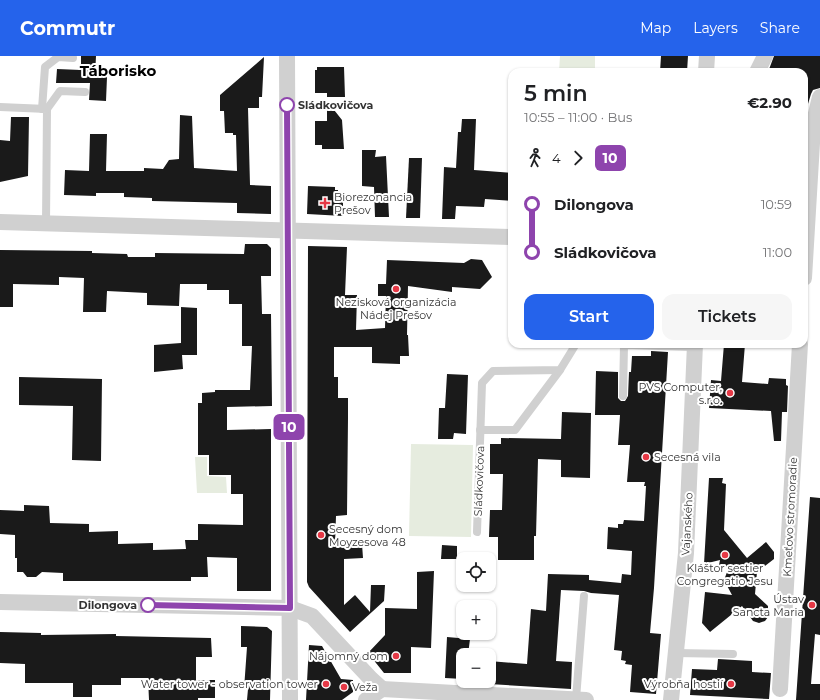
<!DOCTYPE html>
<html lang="en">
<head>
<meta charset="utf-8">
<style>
	body { margin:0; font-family:Montserrat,sans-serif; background:#f6f6f6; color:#202124; height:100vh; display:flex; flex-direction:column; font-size:15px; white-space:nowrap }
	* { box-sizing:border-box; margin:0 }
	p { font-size:13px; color:#757577 }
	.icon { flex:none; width:22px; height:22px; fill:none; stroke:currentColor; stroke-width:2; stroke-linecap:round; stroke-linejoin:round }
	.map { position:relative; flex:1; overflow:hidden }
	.sheet { position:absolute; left:508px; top:12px; width:300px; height:280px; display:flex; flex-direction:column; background:#fff; border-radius:12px; box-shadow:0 1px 3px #0004 }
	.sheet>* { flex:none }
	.badge { padding:0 8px; border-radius:6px; font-size:14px; line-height:26px }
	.buttons { position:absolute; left:456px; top:496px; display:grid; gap:8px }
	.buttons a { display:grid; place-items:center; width:40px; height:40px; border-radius:8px; background:#fff; box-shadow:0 1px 3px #0004; font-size:20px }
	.map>.badge { position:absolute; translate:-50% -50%; box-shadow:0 0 0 2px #fff }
	.legs { display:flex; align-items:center; gap:6px; height:44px; padding:0 16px; font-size:13px }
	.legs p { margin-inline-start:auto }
	.summary { display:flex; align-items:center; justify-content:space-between; height:68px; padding:0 16px }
	h1 { font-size:22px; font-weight:600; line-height:30px }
	.button { display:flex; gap:8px; margin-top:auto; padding:8px 16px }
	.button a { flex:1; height:46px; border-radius:12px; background:#2563eb; color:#fff; font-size:16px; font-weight:600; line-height:46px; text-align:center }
	.button a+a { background:#f6f6f6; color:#202124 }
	ul { padding:0 16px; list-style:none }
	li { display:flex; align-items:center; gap:14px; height:48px; font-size:15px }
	li i { display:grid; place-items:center; width:6px; height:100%; margin:0 5px; background:currentColor }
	li i::after { content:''; width:10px; height:10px; margin:-5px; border:3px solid; border-radius:50%; background:#fff }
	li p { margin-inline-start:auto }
	li:first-child i { background:linear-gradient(#0000 50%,currentColor 0) }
	li:last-child i { background:linear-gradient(currentColor 50%,#0000 0) }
	header { display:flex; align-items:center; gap:24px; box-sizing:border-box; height:56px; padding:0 20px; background:#2563eb; color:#fff }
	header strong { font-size:19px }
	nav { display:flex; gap:22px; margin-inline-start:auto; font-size:14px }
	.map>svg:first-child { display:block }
	.green { fill:#e6ecdf }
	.building { fill:#1a1a1a }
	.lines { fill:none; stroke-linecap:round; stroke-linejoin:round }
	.lane { stroke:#d0d0d0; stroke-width:8 }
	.street { stroke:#d0d0d0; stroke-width:16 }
	.line-1-casing { stroke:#fff; stroke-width:9 }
	.line-1 { stroke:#8e44ad; stroke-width:6 }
	.stop-1-dot { fill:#fff; stroke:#8e44ad; stroke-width:2 }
	.poi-dot { fill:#e63946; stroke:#fff; stroke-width:1.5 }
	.labels { text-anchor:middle; stroke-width:4; stroke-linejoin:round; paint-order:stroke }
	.stop-label { font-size:11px; font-weight:bold; fill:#333; stroke:#fff; text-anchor:start }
	.poi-label { font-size:11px; fill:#333; stroke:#fff; text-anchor:end }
	.street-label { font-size:11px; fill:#333; stroke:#fff }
	.district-label { font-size:15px; font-weight:bold; fill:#000; stroke:#fff }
</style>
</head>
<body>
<header>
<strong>Commutr</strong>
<nav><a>Map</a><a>Layers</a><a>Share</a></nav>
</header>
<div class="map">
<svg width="820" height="644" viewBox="0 0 820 644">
	<rect width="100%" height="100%" fill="#fff"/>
	<g class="green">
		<polygon points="560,0 595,0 595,16 559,16"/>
		<polygon points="411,388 473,389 471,481 409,480"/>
		<polygon points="195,401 207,401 207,420 226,421 227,437 197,437"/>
	</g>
	<g class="building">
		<polygon points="81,0 96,0 95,20 107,21 106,45 89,44 90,27 56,27 57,13 81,14"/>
		<polygon points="661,0 688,0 687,16 660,16"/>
		<polygon points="774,0 820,0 820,32 813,34 811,38 804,61 804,16 768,16"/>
		<polygon points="264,1 262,41 259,41 259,52 248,52 250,129 271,130 271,158 237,157 237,147 152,145 152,142 124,141 124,137 96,137 96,140 64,139 65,114 89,115 90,78 107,78 106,115 144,115 144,112 163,113 169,104 179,103 180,59 192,60 194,112 237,115 236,79 233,79 233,77 225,77 224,55 220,55 220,39"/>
		<polygon points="317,11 344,11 345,41 327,41 327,37 315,37 315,14 317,14"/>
		<polygon points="327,45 342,64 344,93 322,93 322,89 315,89 315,65 327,65"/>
		<polygon points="11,61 29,61 28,120 0,126 0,84 10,85"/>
		<polygon points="462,63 476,63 474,114 512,117 512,145 485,143 484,151 456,150 455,163 442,163 444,111 456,112 458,76 461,76"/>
		<polygon points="362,94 376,94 375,101 386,100 389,161 375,161 374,131 362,130"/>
		<polygon points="409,102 422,102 420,162 406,162"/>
		<polygon points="308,130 335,131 335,134 338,134 338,138 343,139 343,160 307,158"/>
		<polygon points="245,188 267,188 271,192 271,220 261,220 262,258 271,258 272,350 227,351 227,374 271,373 271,535 237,535 237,502 207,501 208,521 191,521 191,525 63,525 63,517 42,516 36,521 27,521 23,516 17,516 17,502 15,502 15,479 0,478 0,454 24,455 24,449 49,450 50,467 89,468 89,476 118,475 118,488 153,487 153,494 186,493 185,484 198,484 198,468 243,469 243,438 231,438 231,419 209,419 209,399 198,399 198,347 202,347 202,337 215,336 215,334 250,334 252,290 242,290 242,248 229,248 229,234 207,234 207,228 180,228 179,250 147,249 147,237 107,235 106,256 83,256 84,222 59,221 59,229 13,228 13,251 0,251 0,194 92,195 92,197 127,198 128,201 155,201 155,197 244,198"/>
		<polygon points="308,190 347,191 345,239 357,239 356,274 385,272 386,240 378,240 378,228 386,228 387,204 464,207 471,203 482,204 492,221 480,233 452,231 452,236 408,230 407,279 408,279 409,300 400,300 400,308 372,307 372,291 334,291 334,321 338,321 338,342 348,342 348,362 347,459 336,460 335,489 362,488 363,502 344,503 344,549 355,539 370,556 371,529 385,529 384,545 350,576 309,531 307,526"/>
		<polygon points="181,251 197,252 197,299 182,299 183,313 154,316 154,289 181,287"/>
		<polygon points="724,288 745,288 742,326 768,328 769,322 786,323 786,329 788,330 787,356 782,356 781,385 774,385 771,355 709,352 711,324 721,325"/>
		<polygon points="651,295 668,296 654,532 650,577 661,578 656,638 630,636 632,609 625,608 626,605 621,604 622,595 614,594 619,539 591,537 584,535 561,534 556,605 572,606 571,633 489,628 489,605 527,608 531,553 546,555 548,518 589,519 589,524 621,527 622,518 631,519 632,495 607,493 608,471 618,472 618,468 623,468 624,464 644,465 646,430 644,430 645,426 627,426 630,389 618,389 620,359 595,359 596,315 618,316 618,342 621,345 625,345 628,340 629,316 631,316 632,300 651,300"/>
		<polygon points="447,318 468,319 466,378 454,377 453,383 438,383 439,352 445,352"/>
		<polygon points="19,321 102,323 101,405 72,404 73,350 19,349"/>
		<polygon points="562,356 591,357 590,422 561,421 561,404 538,403 536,480 534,480 534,504 498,504 498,481 489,481 490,454 502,454 503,418 490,418 490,388 501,388 501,382 561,383"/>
		<polygon points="709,422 723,422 722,427 726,428 724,474 747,502 766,486 774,496 774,503 757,516 755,538 768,550 768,561 765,565 759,567 753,565 742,550 710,576 702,567 705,536 732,539 724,524 729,511 719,509 720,504 704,508"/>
		<polygon points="810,441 820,442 820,579 815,578 811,628 820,628 820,644 796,644"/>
		<polygon points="442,489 457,490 457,503 441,503"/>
		<polygon points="434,515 431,592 411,591 411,617 384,617 368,597 385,579 385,552 417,553 417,516"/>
		<polygon points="241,570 267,571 272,575 270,644 247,644 248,633 244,633 247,591 241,591"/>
		<polygon points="0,576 41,577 41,579 116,578 116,580 211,582 212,601 196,601 196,624 215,624 215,642 198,642 198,644 149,644 148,622 121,622 121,629 92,629 92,641 73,641 73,627 25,627 25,608 0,607"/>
		<polygon points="447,581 470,583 468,599 463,599 463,623 445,622"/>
		<polygon points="309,589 322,590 341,623 353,624 353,636 342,644 306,644"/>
		<polygon points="718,603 752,605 752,616 771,617 769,643 690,639 692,613 717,614"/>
	</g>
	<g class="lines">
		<g class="lane">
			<polyline points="0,51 47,53 46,167"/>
			<polyline points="42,53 45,11 58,1 73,2"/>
			<polyline points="47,53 60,35 85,36"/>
			<polyline points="623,340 624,289 694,291"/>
			<polyline points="480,374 515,374 560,314"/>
			<polyline points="477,476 482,327 493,315 560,314 576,288"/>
			<polyline points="676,597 733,598"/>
			<polyline points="576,643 584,540"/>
		</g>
		<g class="street">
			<polyline points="287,0 290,644"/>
			<polyline points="706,16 707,0"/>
			<polyline points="757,16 765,0"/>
			<polyline points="0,166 512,181"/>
			<polyline points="804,222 813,70 820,41"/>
			<polyline points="0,546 290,552 312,560 371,623 382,633"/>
			<polyline points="382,633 586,644"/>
			<polyline points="780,633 800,288"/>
			<polyline points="366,644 382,633"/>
			<polyline points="671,644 686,497 695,288"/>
		</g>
	</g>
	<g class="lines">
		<g class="line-1-casing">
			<polyline id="line-1" points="148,549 290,552 287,49"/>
		</g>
		<use href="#line-1" class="line-1"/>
	</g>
	<g class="stop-1-dot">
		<circle cx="287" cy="49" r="7"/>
		<circle cx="148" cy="549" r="7"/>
	</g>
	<g class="poi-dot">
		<path d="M323 141h4v4h4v4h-4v4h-4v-4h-4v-4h4z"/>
		<circle cx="396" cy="233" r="4"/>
		<circle cx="730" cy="337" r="4"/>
		<circle cx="646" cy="401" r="4"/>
		<circle cx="321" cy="479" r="4"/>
		<circle cx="725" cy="499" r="4"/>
		<circle cx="812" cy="549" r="4"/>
		<circle cx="396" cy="600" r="4"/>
		<circle cx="326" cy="628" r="4"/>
		<circle cx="731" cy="628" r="4"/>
		<circle cx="344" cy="631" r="4"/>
	</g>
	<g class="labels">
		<g class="stop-label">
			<text x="298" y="53">Sládkovičova</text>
			<text x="137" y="553" text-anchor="end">Dilongova</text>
		</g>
		<g class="poi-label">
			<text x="334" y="145" text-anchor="start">Biorezonancia<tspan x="334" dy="13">Prešov</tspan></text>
			<text x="396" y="250" text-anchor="middle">Nezisková organizácia<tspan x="396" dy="13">Nádej Prešov</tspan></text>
			<text x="722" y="335">PVS Computer,<tspan x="722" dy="13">s.r.o.</tspan></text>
			<text x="654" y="405" text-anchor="start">Secesná vila</text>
			<text x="329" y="477" text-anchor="start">Secesný dom<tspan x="329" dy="13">Moyzesova 48</tspan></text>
			<text x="725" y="516" text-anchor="middle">Kláštor sestier<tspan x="725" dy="13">Congregatio Jesu</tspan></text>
			<text x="804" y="547">Ústav<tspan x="804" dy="13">Sancta Maria</tspan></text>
			<text x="388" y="604">Nájomný dom</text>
			<text x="318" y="632">Water tower - observation tower</text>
			<text x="723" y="632">Výrobňa hostií</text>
			<text x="352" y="635" text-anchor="start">Veža</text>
		</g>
		<g class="street-label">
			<text transform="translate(479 425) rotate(-88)" y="4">Sládkovičova</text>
			<text transform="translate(790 461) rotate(-87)" y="4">Kmeťovo stromoradie</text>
			<text transform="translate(687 468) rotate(-87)" y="4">Vajanského</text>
		</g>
		<g class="district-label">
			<text x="118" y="20">Táborisko</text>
		</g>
	</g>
</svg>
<div class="buttons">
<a><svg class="icon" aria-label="locate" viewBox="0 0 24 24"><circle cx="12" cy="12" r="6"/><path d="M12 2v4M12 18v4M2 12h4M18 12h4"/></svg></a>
<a>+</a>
<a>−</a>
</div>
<b class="badge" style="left:289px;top:371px;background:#8e44ad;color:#fff">10</b>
<section class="sheet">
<div class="summary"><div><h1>5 min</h1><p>10:55 – 11:00 · Bus</p></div><b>€2.90</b></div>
<div class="legs"><svg class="icon" aria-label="walk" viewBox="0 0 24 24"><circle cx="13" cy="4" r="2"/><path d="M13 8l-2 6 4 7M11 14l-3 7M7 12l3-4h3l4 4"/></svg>4<svg class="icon" aria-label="forward" viewBox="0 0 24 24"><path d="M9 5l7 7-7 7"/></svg><b class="badge" style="background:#8e44ad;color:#fff">10</b></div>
<ul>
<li><i style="color:#8e44ad"></i><b>Dilongova</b><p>10:59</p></li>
<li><i style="color:#8e44ad"></i><b>Sládkovičova</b><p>11:00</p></li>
</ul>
<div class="button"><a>Start</a><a>Tickets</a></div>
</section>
</div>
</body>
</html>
